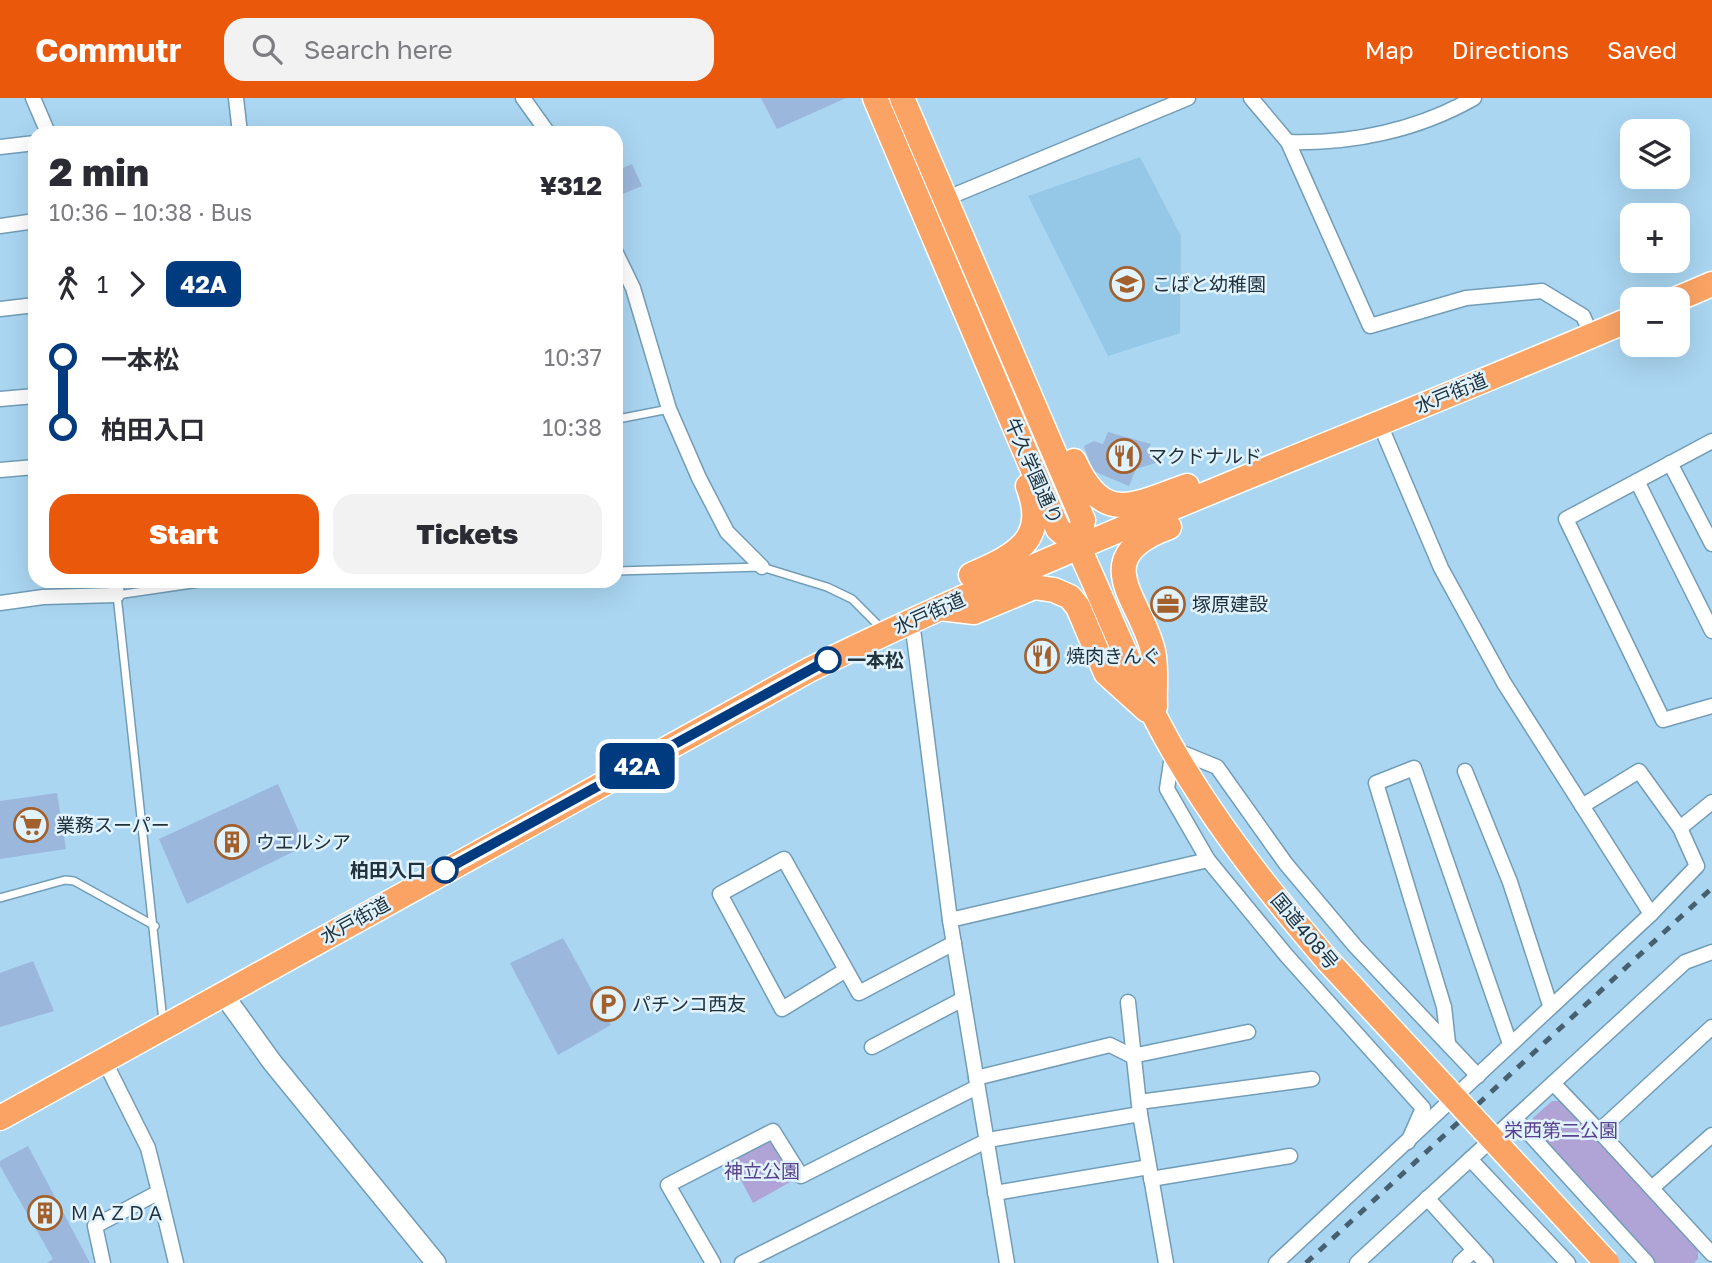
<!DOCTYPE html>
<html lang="en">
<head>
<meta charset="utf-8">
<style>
	body { margin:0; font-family:"Golos Text","Noto Sans JP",sans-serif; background:#f2f2f3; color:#2b2b33; height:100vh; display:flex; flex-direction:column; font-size:26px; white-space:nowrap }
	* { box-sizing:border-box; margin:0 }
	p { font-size:23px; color:#7c7c81 }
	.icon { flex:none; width:38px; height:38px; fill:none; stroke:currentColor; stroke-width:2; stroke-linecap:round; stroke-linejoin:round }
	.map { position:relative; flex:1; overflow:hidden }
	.sheet { position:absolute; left:28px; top:28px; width:595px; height:462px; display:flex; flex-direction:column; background:#fff; border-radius:21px; box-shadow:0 7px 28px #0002 }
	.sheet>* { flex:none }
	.badge { padding:0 14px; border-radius:10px; font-size:24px; line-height:46px }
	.fabs { position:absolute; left:1620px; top:21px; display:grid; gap:14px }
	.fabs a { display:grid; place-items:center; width:70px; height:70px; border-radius:14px; background:#fff; box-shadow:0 7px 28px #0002; font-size:35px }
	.map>.badge { position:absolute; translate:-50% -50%; box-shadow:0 0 0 4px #fff }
	.legs { display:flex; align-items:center; gap:10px; height:77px; padding:0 21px; font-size:23px }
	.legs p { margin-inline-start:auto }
	.head { display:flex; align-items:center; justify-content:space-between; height:119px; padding:0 21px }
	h1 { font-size:38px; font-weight:800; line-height:52px }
	.action { display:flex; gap:14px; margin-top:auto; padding:14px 21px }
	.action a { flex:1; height:80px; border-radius:21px; background:#ea580c; color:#fff; font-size:28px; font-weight:800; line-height:80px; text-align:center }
	.action a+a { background:#f2f2f3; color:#2b2b33 }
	ul { padding:0 21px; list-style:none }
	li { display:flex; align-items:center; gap:24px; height:70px; font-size:26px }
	li i { display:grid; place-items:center; width:10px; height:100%; margin:0 9px; background:currentColor }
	li i::after { content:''; width:18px; height:18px; margin:-9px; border:5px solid; border-radius:50%; background:#fff }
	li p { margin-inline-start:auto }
	li:first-child i { background:linear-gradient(#0000 50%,currentColor 0) }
	li:last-child i { background:linear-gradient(currentColor 50%,#0000 0) }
	header { display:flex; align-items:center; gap:42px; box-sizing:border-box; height:98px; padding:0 35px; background:#ea580c; color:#fff }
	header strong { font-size:33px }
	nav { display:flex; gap:38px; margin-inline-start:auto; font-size:24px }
	.search { width:490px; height:63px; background:#f2f2f3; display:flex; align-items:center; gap:18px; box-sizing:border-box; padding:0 24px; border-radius:21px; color:#7c7c81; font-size:26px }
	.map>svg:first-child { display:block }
	.built { fill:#95c8e7 }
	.green { fill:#b0a4d7 }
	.building { fill:#9cb7dc }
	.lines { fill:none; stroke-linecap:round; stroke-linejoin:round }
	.lane-casing { stroke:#729db7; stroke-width:10 }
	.street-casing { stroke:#729db7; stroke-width:17 }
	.secondary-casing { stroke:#729db7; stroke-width:22 }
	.highway-casing { stroke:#fff; stroke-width:27 }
	.lane { stroke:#fff; stroke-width:7 }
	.street { stroke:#fff; stroke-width:14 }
	.secondary { stroke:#fff; stroke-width:19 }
	.highway { stroke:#faa364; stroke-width:24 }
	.rail { stroke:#476070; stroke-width:5; stroke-dasharray:9 9; stroke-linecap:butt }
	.highway-bridge-casing { stroke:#fff; stroke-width:27; stroke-linecap:butt }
	.highway-bridge { stroke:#faa364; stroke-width:24 }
	.line-1-casing { stroke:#fff; stroke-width:16 }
	.line-1 { stroke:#003b80; stroke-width:10 }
	.stop-1-dot { fill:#fff; stroke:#003b80; stroke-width:3.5 }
	.labels { text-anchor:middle; stroke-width:5; stroke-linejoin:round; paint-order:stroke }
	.poi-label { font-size:19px; fill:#21323d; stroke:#e1f3fe; text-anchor:start }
	.street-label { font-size:19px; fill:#21323d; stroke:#e1f3fe }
	.stop-label { font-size:19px; font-weight:bold; fill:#21323d; stroke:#e1f3fe; text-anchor:start }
	.park-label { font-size:19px; fill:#59418c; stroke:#e1f3fe }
</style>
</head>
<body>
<header>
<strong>Commutr</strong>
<div class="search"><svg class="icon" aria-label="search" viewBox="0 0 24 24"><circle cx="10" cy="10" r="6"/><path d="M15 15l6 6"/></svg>Search here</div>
<nav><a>Map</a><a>Directions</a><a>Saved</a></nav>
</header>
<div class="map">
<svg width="1712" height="1165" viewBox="0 0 1712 1165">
	<rect width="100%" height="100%" fill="#aad6f2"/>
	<polygon class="built" points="1140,59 1181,138 1180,235 1108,258 1028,98"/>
	<g class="green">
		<polygon points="1552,1003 1565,1003 1698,1146 1698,1161 1694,1165 1655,1165 1532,1035 1533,1020"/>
		<polygon points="770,1041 792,1083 753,1105 731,1063"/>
	</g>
	<g class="building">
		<polygon points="761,0 846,0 777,31"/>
		<polygon points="632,66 642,88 618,98 616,73"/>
		<polygon points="1108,334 1151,346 1149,350 1157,353 1162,363 1136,371 1129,388 1093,373 1084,348 1094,343 1103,346"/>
		<polygon points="278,686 305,748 187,806 159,741"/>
		<polygon points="57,695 66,751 0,761 0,703"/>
		<polygon points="563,840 611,927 558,957 510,865"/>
		<polygon points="33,863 54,913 0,929 0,875"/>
		<polygon points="28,1048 90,1165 47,1165 53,1161 0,1068 0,1063"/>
	</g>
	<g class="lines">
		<g class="lane-casing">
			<g id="lane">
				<polyline points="616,317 623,320 669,311"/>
				<polyline points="616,473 762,469 827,489 852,501 882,531"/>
				<polyline points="0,800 65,782 74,783 155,828"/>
				<polyline points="163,923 117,497 199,485 267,483"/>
			</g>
		</g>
		<g class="street-casing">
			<g id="street">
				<polyline points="33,0 48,35"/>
				<polyline points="236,0 240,35"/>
				<polyline points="523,0 548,35"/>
				<polyline points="1251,0 1288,44 1370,228 1466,200 1542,193 1583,218 1592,238"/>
				<path d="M 1288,44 C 1352,46 1418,32 1474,0"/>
				<polyline points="0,49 35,45"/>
				<polyline points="940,103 1188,0"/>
				<polyline points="0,128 35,123"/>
				<polyline points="616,155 633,190 669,311 699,380 727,434 762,469"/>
				<polyline points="0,211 35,207"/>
				<polyline points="0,301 35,298"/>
				<polyline points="1379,324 1441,470 1504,585 1651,816"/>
				<polyline points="1712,343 1566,421 1663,622 1712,608"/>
				<polyline points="1670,365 1712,446"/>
				<polyline points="0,372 35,369"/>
				<polyline points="1637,383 1712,533"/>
				<polyline points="0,505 43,499 117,497 115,483"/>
				<polyline points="912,523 950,822 1007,1165"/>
				<polyline points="1465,673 1510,784 1550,907"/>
				<polyline points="1582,708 1639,673 1680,730"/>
				<polyline points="950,822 1208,762"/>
				<polyline points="846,872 782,911 720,796 784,761 859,895 954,845"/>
				<polyline points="1712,929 1599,1033 1712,1156"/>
				<polyline points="1448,945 1444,909 1376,685 1414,670 1510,946"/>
				<polyline points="872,949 963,901"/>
				<polyline points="104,962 148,1050 159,1094"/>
				<polyline points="976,980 1110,947 1132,958 1248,934"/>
				<polyline points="1553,985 1599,1033"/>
				<polyline points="1139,1004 1312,981"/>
				<polyline points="1140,1016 1166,1165"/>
				<polyline points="1515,1020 1647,1165"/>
				<polyline points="1408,1044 1423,1010 1286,857 1208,762 1167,691 1173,651 1217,669 1286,766 1355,848 1478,978"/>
				<polyline points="1470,1061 1568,1165"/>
				<polyline points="1151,1081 1290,1058"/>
				<polyline points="1653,1089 1712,1037"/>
				<polyline points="995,1095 1149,1069"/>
				<polyline points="1427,1100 1486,1165"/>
				<polyline points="103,1165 95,1128 159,1094 176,1165"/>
				<polyline points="713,1165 668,1087 773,1033 801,1078 977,989"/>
				<polyline points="742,1165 988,1042 1140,1016 1128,904"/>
				<polyline points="1276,1165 1651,816 1697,768 1680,730 1712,704"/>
				<polyline points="1357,1165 1685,864 1712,854"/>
				<polyline points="1460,1165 1474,1152"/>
			</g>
		</g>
		<g class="secondary-casing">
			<polyline id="secondary" points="223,896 272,964 436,1165"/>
		</g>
		<g class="highway-casing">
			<g id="highway">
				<path d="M 875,0 L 1058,431 L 1078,448 C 1104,505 1127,563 1155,619 C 1200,707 1264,788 1328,863"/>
				<polyline points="902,0 1083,422 1078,448"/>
				<polyline points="1677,201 1712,186"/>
				<path d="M 1074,363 C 1104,428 1132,407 1187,388"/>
				<path d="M 971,477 C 1014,458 1049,443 1028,388"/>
				<polyline points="940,510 974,514 1034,489 1054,492 1070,499 1078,509 1106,575 1147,612"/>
				<path d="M 1155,608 C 1154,591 1157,570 1153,553 C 1141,501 1085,460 1169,429"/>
				<path d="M 0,1020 L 809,572 C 1077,440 1358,338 1633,220"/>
			</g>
		</g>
		<use href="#lane" class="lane"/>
		<use href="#street" class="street"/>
		<use href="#secondary" class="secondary"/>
		<use href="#highway" class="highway"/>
		<polyline class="rail" points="1306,1165 1712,790"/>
		<g class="highway-bridge-casing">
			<polyline id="highway-bridge" points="1328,863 1607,1165"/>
		</g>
		<use href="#highway-bridge" class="highway-bridge"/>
	</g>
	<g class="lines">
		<g class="line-1-casing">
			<polyline id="line-1" points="445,772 828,562"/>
		</g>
		<use href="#line-1" class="line-1"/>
	</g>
	<defs>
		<g id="school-ring" transform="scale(1.75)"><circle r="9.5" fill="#e1f3fe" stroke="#a2602d" stroke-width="1.5"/><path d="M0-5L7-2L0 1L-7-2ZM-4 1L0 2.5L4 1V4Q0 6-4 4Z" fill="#a2602d"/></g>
		<g id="restaurant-ring" transform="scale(1.75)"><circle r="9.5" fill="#e1f3fe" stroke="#a2602d" stroke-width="1.5"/><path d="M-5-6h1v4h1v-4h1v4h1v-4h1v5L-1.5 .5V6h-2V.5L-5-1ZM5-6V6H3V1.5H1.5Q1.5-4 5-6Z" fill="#a2602d"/></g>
		<g id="office-ring" transform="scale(1.75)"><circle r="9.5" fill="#e1f3fe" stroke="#a2602d" stroke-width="1.5"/><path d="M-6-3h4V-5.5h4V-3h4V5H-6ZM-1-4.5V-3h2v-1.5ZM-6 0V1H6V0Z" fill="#a2602d"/></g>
		<g id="supermarket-ring" transform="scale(1.75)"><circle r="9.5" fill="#e1f3fe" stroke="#a2602d" stroke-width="1.5"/><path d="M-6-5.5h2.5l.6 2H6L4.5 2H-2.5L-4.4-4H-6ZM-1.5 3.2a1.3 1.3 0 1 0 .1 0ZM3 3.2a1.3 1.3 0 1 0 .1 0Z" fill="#a2602d"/></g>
		<g id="building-ring" transform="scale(1.75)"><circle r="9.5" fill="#e1f3fe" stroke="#a2602d" stroke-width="1.5"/><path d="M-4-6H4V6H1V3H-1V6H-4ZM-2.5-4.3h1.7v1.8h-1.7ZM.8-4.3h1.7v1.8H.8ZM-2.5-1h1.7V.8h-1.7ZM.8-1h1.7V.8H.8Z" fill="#a2602d"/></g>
		<g id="parking-ring" transform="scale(1.75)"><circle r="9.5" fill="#e1f3fe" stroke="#a2602d" stroke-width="1.5"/><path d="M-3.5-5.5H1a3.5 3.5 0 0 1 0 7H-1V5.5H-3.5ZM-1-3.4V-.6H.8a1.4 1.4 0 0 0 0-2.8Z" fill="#a2602d"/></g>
	</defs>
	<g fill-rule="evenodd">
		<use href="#school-ring" x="1127" y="186"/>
		<use href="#restaurant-ring" x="1124" y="358"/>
		<use href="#office-ring" x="1168" y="506"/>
		<use href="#restaurant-ring" x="1042" y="558"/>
		<use href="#supermarket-ring" x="31" y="727"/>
		<use href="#building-ring" x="232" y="744"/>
		<use href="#parking-ring" x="608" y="906"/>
		<use href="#building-ring" x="45" y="1115"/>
	</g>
	<g class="stop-1-dot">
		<circle cx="828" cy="562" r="12"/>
		<circle cx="445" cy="772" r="12"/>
	</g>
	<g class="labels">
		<g class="poi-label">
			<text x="1152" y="193">こばと幼稚園</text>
			<text x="1148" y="365">マクドナルド</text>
			<text x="1192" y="513">塚原建設</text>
			<text x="1066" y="565">焼肉きんぐ</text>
			<text x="56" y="734">業務スーパー</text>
			<text x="256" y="751">ウエルシア</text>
			<text x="632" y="913">パチンコ西友</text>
			<text x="70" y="1122">ＭＡＺＤＡ</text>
		</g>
		<g class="street-label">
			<text transform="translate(1451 295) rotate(-22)" y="7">水戸街道</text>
			<text transform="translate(1034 373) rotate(66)" y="7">牛久学園通り</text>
			<text transform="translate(929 515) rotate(-24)" y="7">水戸街道</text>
			<text transform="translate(355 822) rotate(-29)" y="7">水戸街道</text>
			<text transform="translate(1305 833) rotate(50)" y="7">国道408号</text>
		</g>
		<g class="stop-label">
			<text x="847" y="569">一本松</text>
			<text x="426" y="779" text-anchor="end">柏田入口</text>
		</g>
		<g class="park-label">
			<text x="1561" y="1039">栄西第二公園</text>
			<text x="762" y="1080">神立公園</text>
		</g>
	</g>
</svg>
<div class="fabs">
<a><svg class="icon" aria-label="layers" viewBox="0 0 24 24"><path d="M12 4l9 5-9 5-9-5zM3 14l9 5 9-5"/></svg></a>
<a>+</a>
<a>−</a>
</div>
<b class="badge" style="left:637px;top:668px;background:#003b80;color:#fff">42A</b>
<section class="sheet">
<div class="head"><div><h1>2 min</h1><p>10:36 – 10:38 · Bus</p></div><b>¥312</b></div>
<div class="legs"><svg class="icon" aria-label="walk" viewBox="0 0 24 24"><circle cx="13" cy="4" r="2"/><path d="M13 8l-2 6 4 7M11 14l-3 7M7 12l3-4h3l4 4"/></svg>1<svg class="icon" aria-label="forward" viewBox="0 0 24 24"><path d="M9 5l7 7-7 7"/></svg><b class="badge" style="background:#003b80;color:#fff">42A</b></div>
<ul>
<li><i style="color:#003b80"></i><b>一本松</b><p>10:37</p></li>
<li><i style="color:#003b80"></i><b>柏田入口</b><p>10:38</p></li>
</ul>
<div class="action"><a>Start</a><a>Tickets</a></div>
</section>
</div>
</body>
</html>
